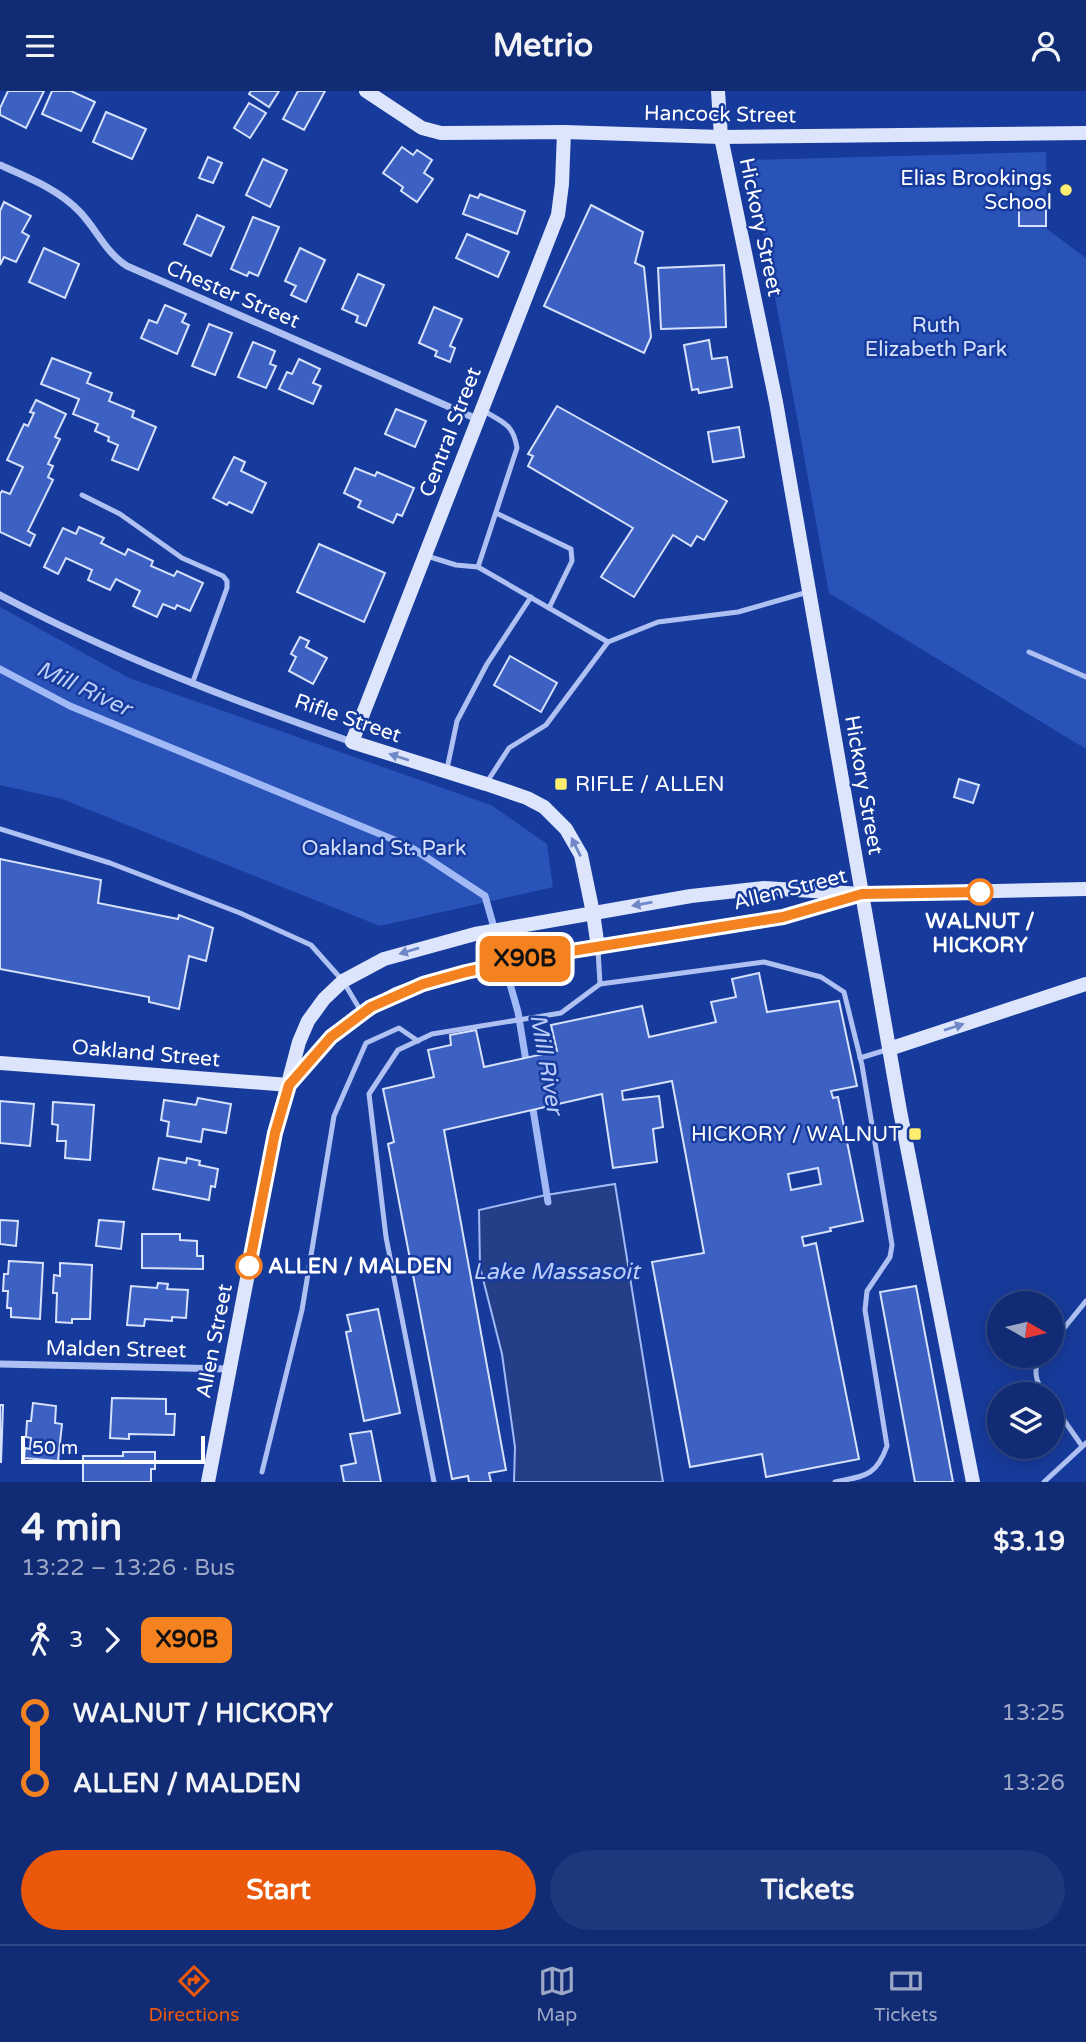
<!DOCTYPE html>
<html lang="en">
<head>
<meta charset="utf-8">
<style>
	body { margin:0; font-family:"Varela Round",sans-serif; background:#1e387d; color:#f1f3f6; height:100vh; display:flex; flex-direction:column; font-size:26px; white-space:nowrap }
	* { box-sizing:border-box; margin:0 }
	p { font-size:23px; color:#9ca7c5 }
	.icon { flex:none; width:38px; height:38px; fill:none; stroke:currentColor; stroke-width:2; stroke-linecap:round; stroke-linejoin:round }
	.map { position:relative; height:1391px; overflow:hidden }
	.details { display:flex; flex-direction:column; background:#112c75; flex:1 }
	.details>* { flex:none }
	.badge { padding:0 14px; border-radius:10px; font-size:24px; line-height:46px }
	.needle { width:46px; rotate:98deg }
	.buttons { position:absolute; left:987px; top:1200px; display:grid; gap:14px }
	.buttons a { display:grid; place-items:center; width:77px; height:77px; border-radius:50%; background:#112c75; box-shadow:0 4px 18px #0003,0 0 0 2px #304887; font-size:35px }
	.scale { position:absolute; left:21px; bottom:18px; width:184px; box-sizing:border-box; padding-left:7px; border:4px solid #fff; border-top:0; font-size:19px; line-height:24px; white-space:nowrap; color:#fff; -webkit-text-stroke:5px #173b9c; paint-order:stroke }
	.map>.badge { position:absolute; translate:-50% -50%; box-shadow:0 0 0 4px #fff }
	.legs { display:flex; align-items:center; gap:10px; height:77px; padding:0 21px; font-size:23px }
	.legs p { margin-inline-start:auto }
	.head { display:flex; align-items:center; justify-content:space-between; height:119px; padding:0 21px }
	h1 { font-size:38px; font-weight:700; line-height:52px }
	.action { display:flex; gap:14px; margin-top:auto; padding:14px 21px }
	.action a { flex:1; height:80px; border-radius:42px; background:#ea580c; color:#fff; font-size:28px; font-weight:700; line-height:80px; text-align:center }
	.action a+a { background:#1e387d; color:#f1f3f6 }
	ul { padding:0 21px; list-style:none }
	li { display:flex; align-items:center; gap:24px; height:70px; font-size:26px }
	li i { display:grid; place-items:center; width:10px; height:100%; margin:0 9px; background:currentColor }
	li i::after { content:''; width:18px; height:18px; margin:-9px; border:5px solid; border-radius:50%; background:#112c75 }
	li p { margin-inline-start:auto }
	li:first-child i { background:linear-gradient(#0000 50%,currentColor 0) }
	li:last-child i { background:linear-gradient(currentColor 50%,#0000 0) }
	header { display:flex; justify-content:space-between; align-items:center; height:91px; padding:0 21px; background:#112c75; font-size:32px; font-weight:700 }
	.tab-bar { display:flex; justify-content:space-around; align-items:center; height:98px; border-top:2px solid #304887; background:#112c75; font-size:19px; color:#9ca7c5 }
	.tab-bar a { display:grid; justify-items:center; gap:4px }
	.tab-bar .on { color:#ea580c }
	.map>svg:first-child { display:block }
	.green { fill:#2a53ba }
	.water { fill:#243e88; stroke:#a1baf5; stroke-width:2 }
	.lines { fill:none; stroke-linecap:round; stroke-linejoin:round }
	.stream { stroke:#a1baf5; stroke-width:7 }
	.building { fill:#3c61c2; stroke:#d6e1fc; stroke-width:2; fill-rule:evenodd }
	.lane { stroke:#aec1f2; stroke-width:5 }
	.street { stroke:#aec1f2; stroke-width:7 }
	.secondary { stroke:#dde5fc; stroke-width:14 }
	.oneway { fill:#7088c7 }
	.line-1-casing { stroke:#fff; stroke-width:16 }
	.line-1 { stroke:#f58220; stroke-width:10 }
	.poi-dot { fill:#ffee6f; stroke:#173b9c; stroke-width:2.5 }
	.stop-1-dot { fill:#fff; stroke:#f58220; stroke-width:3.5 }
	.labels { text-anchor:middle; stroke-width:5; stroke-linejoin:round; paint-order:stroke }
	.street-label { font-size:21px; fill:#fff; stroke:#173b9c }
	.poi-label { font-size:21px; fill:#fff; stroke:#173b9c; text-anchor:end }
	.park-label { font-size:21px; fill:#d6e1fc; stroke:#173b9c }
	.stop-label { font-size:21px; font-weight:bold; fill:#fff; stroke:#173b9c }
	.water-label { font-size:23px; font-style:italic; fill:#bbcdf9; stroke:#173b9c }
</style>
</head>
<body>
<header><svg class="icon" aria-label="menu" viewBox="0 0 24 24"><path d="M4 6h16M4 12h16M4 18h16"/></svg>Metrio<svg class="icon" aria-label="person" viewBox="0 0 24 24"><circle cx="12" cy="8" r="4"/><path d="M4 21q1-7 8-7t8 7"/></svg></header>
<div class="map">
<svg width="1086" height="1391" viewBox="0 0 1086 1391">
	<rect width="100%" height="100%" fill="#173b9c"/>
	<g class="green">
		<polygon points="1046,61 1047,138 1086,167 1086,658 829,502 750,69"/>
		<polygon points="0,516 129,587 491,714 547,753 553,796 380,835 62,708 0,694"/>
	</g>
	<polygon class="water" points="615,1093 663,1391 514,1391 515,1356 502,1263 480,1176 479,1119 546,1104"/>
	<g class="lines">
		<g class="stream">
			<polyline points="0,578 70,615 409,755 485,805 518,921 527,976"/>
			<polyline points="532,1012 548,1111"/>
		</g>
	</g>
	<g class="building">
		<polygon points="8,0 44,0 26,37 0,24 0,17"/>
		<polygon points="52,0 71,0 95,11 81,40 42,23"/>
		<polygon points="251,0 279,0 269,16 249,3"/>
		<polygon points="298,0 325,0 304,39 283,28"/>
		<polygon points="249,12 266,22 250,47 234,37"/>
		<polygon points="106,21 146,38 132,68 93,51"/>
		<polygon points="402,56 413,64 417,59 432,69 424,82 433,88 417,111 401,100 403,96 383,82"/>
		<polygon points="208,66 222,72 213,92 199,87"/>
		<polygon points="263,68 287,79 270,116 246,104"/>
		<polygon points="480,103 525,120 517,143 463,123 470,104 478,107"/>
		<polygon points="4,111 31,125 22,141 29,145 16,171 4,166 0,174 0,120"/>
		<polygon points="591,114 643,141 635,172 644,176 651,246 644,262 544,215"/>
		<rect x="1019" y="115" width="27" height="20"/>
		<polygon points="197,124 224,136 211,165 184,153"/>
		<polygon points="253,126 279,136 258,185 249,181 247,185 231,178"/>
		<polygon points="467,143 509,161 498,186 456,167"/>
		<polygon points="44,157 79,173 65,207 29,191"/>
		<polygon points="300,157 325,169 306,211 291,204 296,195 285,190"/>
		<polygon points="724,174 726,236 661,238 658,177"/>
		<polygon points="358,183 384,194 366,235 356,231 358,225 342,218"/>
		<polygon points="165,214 186,223 182,231 189,234 177,263 141,247 149,229 157,232"/>
		<polygon points="434,216 462,228 450,255 455,257 450,271 435,265 437,260 419,252"/>
		<polygon points="209,233 232,242 215,284 192,275"/>
		<polygon points="709,249 712,268 727,266 732,296 699,302 698,298 692,299 684,254"/>
		<polygon points="253,251 275,260 270,273 276,275 266,297 238,286"/>
		<polygon points="52,267 91,282 87,292 112,302 109,310 134,320 132,326 156,336 138,379 112,369 118,354 108,350 109,346 95,340 98,333 73,323 79,308 41,293"/>
		<polygon points="299,268 320,278 313,292 321,295 313,313 279,298 287,281 292,283"/>
		<polygon points="36,309 66,323 55,346 60,348 48,373 53,375 48,386 53,389 28,440 35,444 30,455 0,441 0,403 2,400 10,403 23,376 7,369 24,333 28,335 34,322 30,321"/>
		<polygon points="557,315 727,410 704,449 697,445 691,455 673,444 634,506 601,486 633,437 528,375 533,365 528,363"/>
		<polygon points="396,318 426,330 415,356 385,343"/>
		<polygon points="739,336 744,366 713,371 708,341"/>
		<polygon points="234,366 245,371 241,380 266,392 252,422 229,411 227,414 213,407"/>
		<polygon points="355,377 375,385 377,381 414,397 402,425 397,423 393,432 358,416 361,410 344,402"/>
		<polygon points="79,436 104,447 101,452 125,464 128,458 153,470 151,475 174,485 177,480 203,492 190,520 177,514 175,518 163,513 157,526 133,515 140,500 116,488 110,499 88,489 92,479 66,467 58,483 44,476 63,437 76,443"/>
		<polygon points="319,453 385,482 364,531 297,501"/>
		<polygon points="300,546 309,550 306,556 327,567 313,593 289,580 296,566 291,563"/>
		<polygon points="510,565 557,592 541,621 494,594"/>
		<polygon points="959,688 979,694 973,712 954,706"/>
		<polygon points="0,768 101,789 98,812 178,828 179,824 213,837 206,870 189,865 179,918 149,911 149,906 0,878"/>
		<path d="M 759,882 L 767,921 L 839,910 L 857,995 L 831,1000 L 833,1007 L 838,1006 L 863,1130 L 830,1137 L 831,1140 L 802,1146 L 804,1155 L 816,1152 L 859,1368 L 766,1386 L 762,1363 L 690,1376 L 652,1171 L 704,1162 L 672,990 L 622,1000 L 623,1009 L 659,1005 L 663,1036 L 653,1038 L 657,1071 L 613,1077 L 602,1003 L 444,1039 L 506,1379 L 489,1382 L 491,1391 L 469,1391 L 468,1385 L 452,1388 L 388,1053 L 394,1051 L 383,998 L 434,986 L 428,959 L 451,954 L 450,944 L 476,939 L 484,976 L 557,960 L 551,934 L 642,915 L 649,946 L 716,931 L 711,911 L 736,906 L 732,888 ZM 818,1077 L 821,1093 L 791,1099 L 788,1083 Z"/>
		<polygon points="198,1007 231,1013 226,1042 203,1038 201,1051 167,1045 169,1031 161,1029 164,1009 196,1014"/>
		<polygon points="0,1010 34,1013 30,1055 0,1052"/>
		<polygon points="53,1011 94,1014 90,1069 65,1067 66,1050 57,1050 58,1034 52,1033"/>
		<polygon points="159,1067 186,1072 187,1067 200,1070 199,1074 218,1078 215,1096 211,1095 209,1109 153,1098"/>
		<polygon points="0,1129 18,1130 16,1155 0,1153"/>
		<polygon points="99,1129 124,1131 121,1158 96,1155"/>
		<polygon points="142,1143 180,1143 180,1149 197,1150 197,1165 203,1165 203,1178 142,1177"/>
		<polygon points="9,1170 43,1172 40,1228 11,1226 11,1217 7,1217 8,1200 3,1200 4,1183 8,1183"/>
		<polygon points="60,1172 92,1174 90,1228 72,1228 72,1232 56,1231 57,1202 53,1202 54,1184 60,1185"/>
		<polygon points="158,1192 168,1193 167,1198 188,1199 186,1227 172,1226 172,1230 145,1228 144,1235 127,1234 131,1195 157,1197"/>
		<polygon points="916,1195 953,1391 915,1391 880,1201"/>
		<polygon points="378,1218 400,1322 364,1330 346,1241 351,1240 347,1224"/>
		<polygon points="112,1307 166,1308 166,1323 175,1323 174,1344 129,1343 129,1348 110,1347"/>
		<polygon points="33,1312 56,1315 55,1332 62,1333 58,1370 24,1367 25,1357 30,1358 31,1347 26,1346 27,1330 31,1330"/>
		<polygon points="0,1314 3,1314 1,1371 0,1371"/>
		<polygon points="371,1340 381,1391 344,1391 341,1375 356,1372 350,1343"/>
		<polygon points="123,1361 155,1361 155,1378 151,1378 151,1391 83,1391 83,1365 123,1365"/>
	</g>
	<g class="lines">
		<g class="lane">
			<polyline points="82,404 120,423 182,467 223,485 227,490 227,497 192,593"/>
			<polyline points="496,422 571,458 572,470 549,517"/>
			<path d="M 427,465 L 456,474 L 478,476 L 517,357 C 513,333 504,332 484,320"/>
			<polyline points="478,476 608,551"/>
			<polyline points="1029,561 1086,586"/>
			<polyline points="447,678 457,630 487,573 531,506"/>
			<polyline points="487,691 509,657 546,634 608,551 658,531 738,521 808,501"/>
			<polyline points="0,738 110,772 240,822 311,854 343,890 362,922"/>
			<path d="M 600,893 L 764,871 L 821,886 L 844,901 L 862,974 L 892,1154 L 890,1166 L 867,1200 L 865,1219 L 887,1355 C 876,1386 864,1385 835,1391"/>
			<polyline points="860,967 886,959"/>
			<polyline points="1052,1252 1086,1210"/>
			<path d="M 1041,1265 C 1032,1279 1036,1291 1045,1304"/>
			<polyline points="1052,1312 1082,1355"/>
			<polyline points="262,1381 302,1219 334,1025 366,952 399,937 418,950"/>
			<polyline points="434,1391 386,1146 369,1003 398,959 432,943 561,922 600,893 598,859"/>
			<polyline points="1044,1391 1086,1352"/>
		</g>
		<g class="street">
			<path d="M 0,74 C 29,87 58,98 80,121 C 97,139 106,162 127,175 L 477,328"/>
			<path d="M 0,504 C 113,564 231,609 352,651"/>
			<polyline points="0,1273 230,1278"/>
		</g>
		<g class="secondary">
			<polyline points="366,0 422,37 441,42 564,41 721,46 1086,42"/>
			<polyline points="718,0 721,46 776,311 900,1020 973,1391"/>
			<polyline points="564,41 562,93 558,124 352,651 486,693 527,707 544,716 566,738 581,764 593,822 598,857"/>
			<polyline points="889,958 1086,893"/>
			<polyline points="0,972 289,994"/>
			<polyline points="292,990 331,946 357,925 396,903 423,893 450,885 534,866 783,826 850,806"/>
			<polyline points="208,1391 275,1042 299,951 308,930 324,908 343,890 384,868 475,843 691,805 764,797 862,803 1086,798"/>
		</g>
	</g>
	<defs><path id="oneway-solid" d="M-6-.8H1V-3.2L6.5 0L1 3.2V.8H-6Z" transform="scale(1.75)"/></defs>
	<g class="oneway">
		<use href="#oneway-solid" transform="translate(399 666) rotate(-162)"/>
		<use href="#oneway-solid" transform="translate(576 756) rotate(-116)"/>
		<use href="#oneway-solid" transform="translate(642 813) rotate(170)"/>
		<use href="#oneway-solid" transform="translate(409 860) rotate(163)"/>
		<use href="#oneway-solid" transform="translate(954 936) rotate(-18)"/>
	</g>
	<g class="lines">
		<g class="line-1-casing">
			<polyline id="line-1" points="249,1175 275,1042 289,994 331,946 371,916 423,893 466,881 534,866 783,826 862,803 980,801"/>
		</g>
		<use href="#line-1" class="line-1"/>
	</g>
	<g class="poi-dot">
		<circle cx="1066" cy="99" r="7"/>
		<rect x="554" y="686" width="14" height="14" rx="3.5"/>
		<rect x="908" y="1036" width="14" height="14" rx="3.5"/>
	</g>
	<g class="stop-1-dot">
		<circle cx="980" cy="801" r="12"/>
		<circle cx="249" cy="1175" r="12"/>
	</g>
	<g class="labels">
		<g class="street-label">
			<text transform="translate(720 23) rotate(1)" y="7">Hancock Street</text>
			<text transform="translate(761 136) rotate(78)" y="7">Hickory Street</text>
			<text transform="translate(233 203) rotate(23)" y="7">Chester Street</text>
			<text transform="translate(450 341) rotate(-69)" y="7">Central Street</text>
			<text transform="translate(348 627) rotate(19)" y="7">Rifle Street</text>
			<text transform="translate(864 694) rotate(80)" y="7">Hickory Street</text>
			<text transform="translate(790 798) rotate(-14)" y="7">Allen Street</text>
			<text transform="translate(146 962) rotate(5)" y="7">Oakland Street</text>
			<text transform="translate(214 1250) rotate(-79)" y="7">Allen Street</text>
			<text transform="translate(116 1258) rotate(1)" y="7">Malden Street</text>
		</g>
		<g class="poi-label">
			<text x="1052" y="94">Elias Brookings<tspan x="1052" dy="24">School</tspan></text>
			<text x="575" y="700" text-anchor="start">RIFLE / ALLEN</text>
			<text x="901" y="1050">HICKORY / WALNUT</text>
		</g>
		<g class="park-label">
			<text x="936" y="241">Ruth<tspan x="936" dy="24">Elizabeth Park</tspan></text>
			<text x="384" y="764">Oakland St. Park</text>
		</g>
		<g class="stop-label">
			<text x="980" y="837">WALNUT /<tspan x="980" dy="24">HICKORY</tspan></text>
			<text x="268" y="1182" text-anchor="start">ALLEN / MALDEN</text>
		</g>
		<g class="water-label">
			<text transform="translate(84 597) rotate(25)" y="8">Mill River</text>
			<text transform="translate(547 973) rotate(80)" y="8">Mill River</text>
			<text x="556" y="1188">Lake Massasoit</text>
		</g>
	</g>
</svg>
<div class="buttons">
<a><svg class="needle" viewBox="-14 -14 28 28"><path d="M0-13l5 13h-10z" fill="#e53935"/><path d="M0 13l5-13h-10z" fill="#9ca7c5"/></svg></a>
<a><svg class="icon" aria-label="layers" viewBox="0 0 24 24"><path d="M12 4l9 5-9 5-9-5zM3 14l9 5 9-5"/></svg></a>
</div>
<div class="scale">50 m</div>
<b class="badge" style="left:525px;top:868px;background:#f58220;color:#111">X90B</b>
</div>
<section class="details">
<div class="head"><div><h1>4 min</h1><p>13:22 – 13:26 · Bus</p></div><b>$3.19</b></div>
<div class="legs"><svg class="icon" aria-label="walk" viewBox="0 0 24 24"><circle cx="13" cy="4" r="2"/><path d="M13 8l-2 6 4 7M11 14l-3 7M7 12l3-4h3l4 4"/></svg>3<svg class="icon" aria-label="forward" viewBox="0 0 24 24"><path d="M9 5l7 7-7 7"/></svg><b class="badge" style="background:#f58220;color:#111">X90B</b></div>
<ul>
<li><i style="color:#f58220"></i><b>WALNUT / HICKORY</b><p>13:25</p></li>
<li><i style="color:#f58220"></i><b>ALLEN / MALDEN</b><p>13:26</p></li>
</ul>
<div class="action"><a>Start</a><a>Tickets</a></div>
</section>
<nav class="tab-bar">
<a class="on"><svg class="icon" aria-label="directions" viewBox="0 0 24 24"><path d="M12 3l9 9-9 9-9-9zM9 14v-3h6M13 9l2 2-2 2"/></svg>Directions</a>
<a><svg class="icon" aria-label="map" viewBox="0 0 24 24"><path d="M3 6l6-2 6 2 6-2v14l-6 2-6-2-6 2zM9 4v14M15 6v14"/></svg>Map</a>
<a><svg class="icon" aria-label="tickets" viewBox="0 0 24 24"><path d="M3 7h18v10H3zM15 7v10"/></svg>Tickets</a>
</nav>
</body>
</html>
